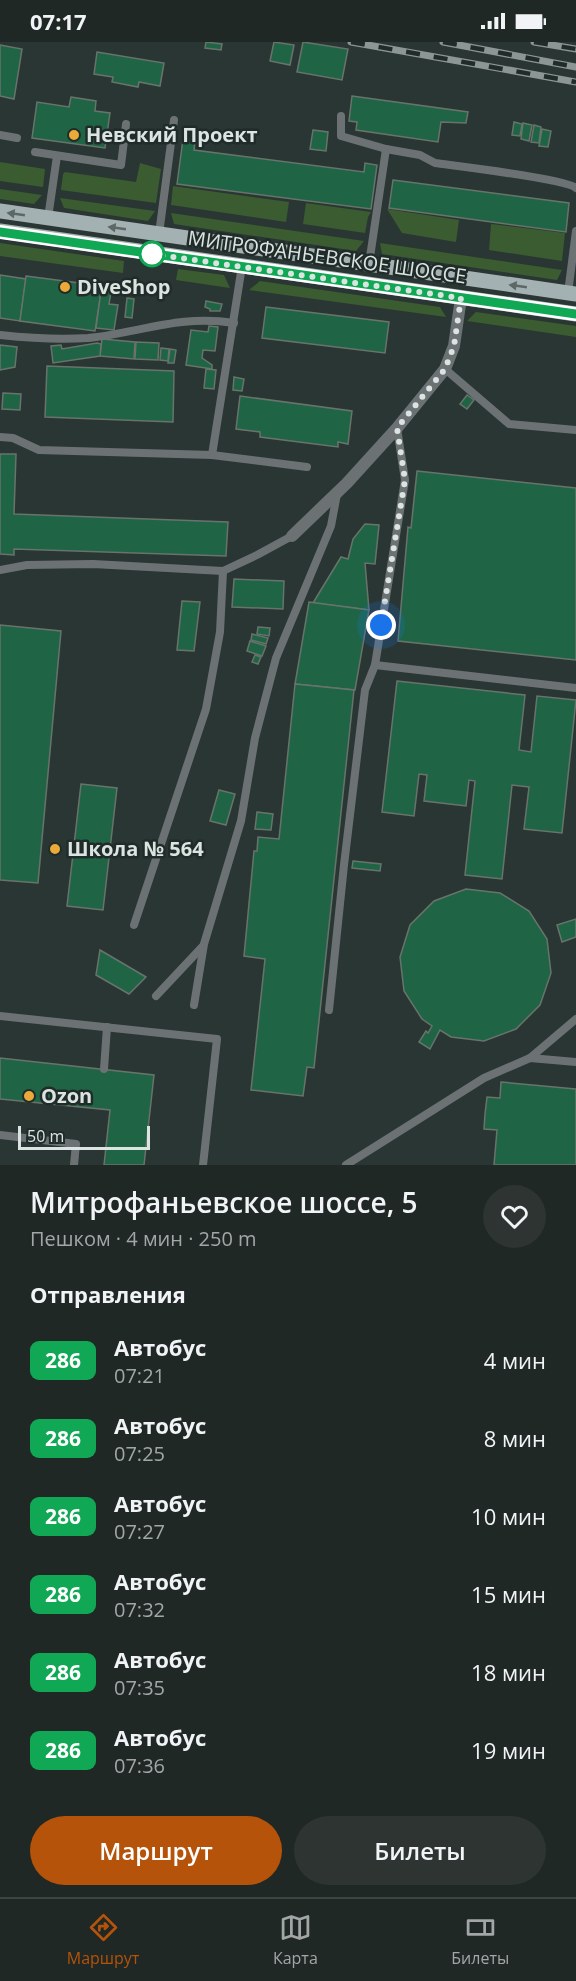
<!DOCTYPE html>
<html lang="ru">
<head>
<meta charset="utf-8">
<style>
	body { margin:0; font-family:"Open Sans",sans-serif; background:#2d3432; color:#f1f3f6; height:100vh; display:flex; flex-direction:column; font-size:22px; white-space:nowrap }
	* { box-sizing:border-box; margin:0 }
	p { font-size:20px; color:#a2a6a7 }
	.icon { flex:none; width:33px; height:33px; fill:none; stroke:currentColor; stroke-width:2; stroke-linecap:round; stroke-linejoin:round }
	.map { position:relative; height:1123px; overflow:hidden }
	.drawer { display:flex; flex-direction:column; background:#202826; flex:1 }
	.drawer>* { flex:none }
	.badge { padding:0 12px; border-radius:9px; font-size:21px; line-height:39px }
	.scale { position:absolute; left:18px; bottom:15px; width:132px; box-sizing:border-box; padding-left:6px; border:3px solid #dce4e2; border-top:0; font-size:16px; line-height:21px; white-space:nowrap; color:#dce4e2; -webkit-text-stroke:4px #202c29; paint-order:stroke }
	.you { position:absolute; width:30px; height:30px; margin:-15px; border:4px solid #fff; border-radius:50%; background:#1a73e8; box-shadow:0 0 0 9px #1a73e833 }
	.map>.badge { position:absolute; translate:-50% -50%; box-shadow:0 0 0 3px #fff }
	h2 { padding:0 30px; font-size:22px; line-height:54px }
	.round { display:grid; place-items:center; flex:none; width:63px; height:63px; border-radius:32px; background:#2d3432 }
	.overview { display:flex; align-items:center; justify-content:space-between; height:102px; padding:0 30px }
	h1 { font-size:28px; font-weight:600; line-height:45px }
	.primary-button { display:flex; gap:12px; margin-top:auto; padding:12px 30px }
	.primary-button a { flex:1; height:69px; border-radius:36px; background:#b45309; color:#fff; font-size:24px; font-weight:600; line-height:69px; text-align:center }
	.primary-button a+a { background:#2d3432; color:#f1f3f6 }
	ul { padding:0; list-style:none }
	li { display:flex; align-items:center; gap:18px; height:78px; padding:0 30px }
	li div { flex:1 }
	li b { display:block; font-size:22px }
	li em { font-style:normal }
	li .badge { min-width:66px; font-weight:700; text-align:center }
	.status { display:flex; justify-content:space-between; align-items:center; height:42px; padding:0 30px; background:#202826; direction:ltr }
	.status svg { height:16px; fill:currentColor }
	.tabs { display:flex; justify-content:space-around; align-items:center; height:84px; border-top:2px solid #3d4443; background:#202826; font-size:16px; color:#a2a6a7 }
	.tabs a { display:grid; justify-items:center; gap:3px }
	.tabs .active { color:#b45309 }
	.map>svg:first-child { display:block }
	.green { fill:#3a5c30 }
	.building { fill:#1f6545; stroke:#68736c; stroke-width:1.5 }
	.lines { fill:none; stroke-linecap:round; stroke-linejoin:round }
	.lane { stroke:#6c7273; stroke-width:8 }
	.street { stroke:#6c7273; stroke-width:12 }
	.primary { stroke:#a4b1b2; stroke-width:15 }
	.rail-casing { stroke:#8c9694; stroke-width:7 }
	.rail { stroke:#202c29; stroke-width:4.5; stroke-dasharray:14; stroke-linecap:butt }
	.oneway { fill:#5b6867 }
	.line-casing { stroke:#fff; stroke-width:14 }
	.line { stroke:#10a855; stroke-width:9 }
	.walk { stroke:#dce4e2; stroke-width:6; stroke-dasharray:0 10.8 }
	.poi-dot { fill:#eaaa39; stroke:#202c29; stroke-width:2 }
	.stop-dot { fill:#fff; stroke:#10a855; stroke-width:3 }
	.labels { text-anchor:middle; stroke-width:5; stroke-linejoin:round; paint-order:stroke }
	.poi-label { font-size:20px; font-weight:bold; fill:#dce4e2; stroke:#202c29; text-anchor:start }
	.street-label { font-size:20px; fill:#dce4e2; stroke:#202c29 }
</style>
</head>
<body>
<div class="status"><b>07:17</b><svg viewBox="0 0 49 12"><path d="M0 12V9h3v3zM5 12V6h3v6zM10 12V3h3v9zM15 12V0h3v12zM26 1h20v11H26zM47 4h2v5h-2z"/></svg></div>
<div class="map">
<svg width="576" height="1123" viewBox="0 0 576 1123">
	<rect width="100%" height="100%" fill="#2a3633"/>
	<g class="green">
		<polygon points="0,120 45,127 43,145 0,139"/>
		<polygon points="140,121 161,127 156,161 61,148 63,132 65,130 136,140"/>
		<polygon points="173,144 289,160 286,180 171,163"/>
		<polygon points="0,147 42,153 34,162 0,157"/>
		<polygon points="60,156 155,169 148,179 64,166"/>
		<polygon points="306,161 371,170 368,175 365,191 303,182"/>
		<polygon points="387,167 459,178 456,200 402,191"/>
		<polygon points="171,171 364,199 356,209 174,182"/>
		<polygon points="491,182 565,191 562,219 489,208"/>
		<polygon points="0,201 124,219 123,231 0,214"/>
		<polygon points="380,201 562,228 557,238 382,212"/>
		<polygon points="178,227 224,233 230,246 176,238"/>
		<polygon points="260,239 440,265 446,275 249,248"/>
		<polygon points="476,270 576,284 576,295 467,279"/>
	</g>
	<g class="building">
		<polygon points="206,0 222,2 221,8 205,6"/>
		<polygon points="274,0 294,3 290,23 270,19"/>
		<polygon points="303,0 348,7 342,38 297,30"/>
		<polygon points="0,3 22,7 14,57 0,54"/>
		<polygon points="97,10 164,21 160,44 139,40 138,45 112,40 113,35 94,32"/>
		<polygon points="352,54 468,70 466,81 441,80 438,100 356,88 357,80 349,79"/>
		<polygon points="71,55 96,59 95,69 110,71 105,106 32,96 37,60 69,65"/>
		<polygon points="514,80 522,82 520,94 512,93"/>
		<polygon points="523,81 532,83 529,99 521,97"/>
		<polygon points="534,83 541,85 539,101 531,100"/>
		<polygon points="542,87 551,89 548,105 539,104"/>
		<polygon points="313,88 328,90 326,109 310,107"/>
		<polygon points="183,97 195,99 194,108 364,130 365,121 377,123 371,167 177,142"/>
		<polygon points="393,138 569,161 566,190 389,166"/>
		<polygon points="0,233 26,237 20,279 0,276"/>
		<polygon points="26,234 102,244 95,289 20,279"/>
		<polygon points="101,249 111,250 109,262 118,263 114,288 96,286"/>
		<polygon points="127,256 134,257 132,276 125,275"/>
		<polygon points="206,259 222,262 220,269 210,269 210,267 205,265"/>
		<polygon points="266,265 389,280 385,311 262,296"/>
		<polygon points="209,284 218,285 215,309 203,308 202,316 212,323 212,327 186,323 191,288 208,290"/>
		<polygon points="102,297 135,300 134,317 100,314"/>
		<polygon points="136,300 159,301 158,318 135,317"/>
		<polygon points="97,301 101,302 100,314 53,321 51,304 61,303 62,307"/>
		<polygon points="0,303 17,305 15,325 0,328"/>
		<polygon points="161,306 169,307 168,319 160,318"/>
		<polygon points="170,307 176,308 174,321 168,321"/>
		<polygon points="47,324 174,329 173,380 45,375"/>
		<polygon points="206,327 216,328 214,347 204,346"/>
		<polygon points="234,335 244,337 242,349 233,348"/>
		<polygon points="3,351 21,352 20,368 2,367"/>
		<polygon points="467,353 474,358 467,367 460,362"/>
		<polygon points="240,354 352,369 348,402 338,400 338,405 260,395 260,390 236,387"/>
		<polygon points="0,412 16,412 14,472 228,480 226,514 14,507 14,513 0,512"/>
		<polygon points="417,429 576,446 576,618 398,599 408,485 411,486"/>
		<polygon points="365,482 379,483 375,522 365,521 369,568 313,561 341,515 348,517 353,497"/>
		<polygon points="234,537 284,539 283,567 232,565"/>
		<polygon points="182,559 200,560 194,609 177,608"/>
		<polygon points="309,560 369,568 355,648 295,642"/>
		<polygon points="0,583 61,589 38,841 0,838"/>
		<polygon points="258,585 270,586 269,594 257,592"/>
		<polygon points="252,592 268,596 266,602 251,598"/>
		<polygon points="250,599 266,604 262,614 247,609"/>
		<polygon points="255,613 261,615 258,622 252,620"/>
		<polygon points="397,639 525,653 519,708 531,710 537,654 576,658 562,791 524,787 529,745 512,743 502,837 465,833 475,739 469,738 466,764 424,759 427,733 419,732 414,774 382,770"/>
		<polygon points="295,642 354,648 314,1026 307,1025 303,1054 251,1048 265,917 244,914 254,809 257,809 258,795 279,797"/>
		<polygon points="81,742 117,746 103,868 67,864"/>
		<polygon points="219,748 235,752 226,783 210,779"/>
		<polygon points="257,770 273,772 271,788 255,787"/>
		<polygon points="353,819 381,822 380,829 352,826"/>
		<polygon points="466,847 500,851 529,869 547,897 551,931 540,963 516,987 484,999 451,995 440,988 430,1007 419,1000 426,989 428,991 432,984 422,977 404,949 400,915 410,883 434,859"/>
		<polygon points="576,877 576,895 562,900 557,883"/>
		<polygon points="100,908 146,935 129,952 96,933"/>
		<polygon points="0,1016 154,1033 144,1123 104,1123 110,1068 0,1057"/>
		<polygon points="501,1040 576,1047 576,1123 494,1123 497,1088 484,1087 485,1072 487,1055 500,1056"/>
	</g>
	<g class="lines">
		<g class="lane">
			<path d="M 341,74 L 341,94 L 386,107 L 420,113 L 435,121 C 456,124 566,137 576,146"/>
			<polyline points="0,93 17,96"/>
			<polyline points="35,110 121,123 126,82"/>
			<polyline points="48,176 57,114"/>
			<polyline points="159,192 174,78"/>
			<polyline points="369,222 386,107"/>
			<polyline points="568,251 576,189"/>
			<path d="M 0,293 C 28,296 59,298 88,296 C 139,291 180,272 234,281"/>
			<polyline points="445,327 509,382 576,388"/>
			<polyline points="0,395 13,396 39,408 212,413 242,224"/>
			<polyline points="212,413 307,425"/>
			<polyline points="0,528 27,523 93,522 223,529 257,513 292,494"/>
			<polyline points="375,623 576,646"/>
			<polyline points="134,883 206,667 220,590 223,529"/>
			<polyline points="156,954 203,904"/>
			<polyline points="194,963 204,902 241,779 255,696 276,616 331,484 337,452"/>
			<polyline points="329,968 344,823 365,648 375,623 405,438 397,386"/>
			<polyline points="0,974 217,997 203,1123"/>
			<polyline points="530,1016 576,1020"/>
			<polyline points="104,1027 107,985"/>
			<polyline points="0,1093 76,1102 74,1123"/>
			<polyline points="346,1123 484,1036 530,1016 576,977"/>
		</g>
		<polyline class="street" points="292,494 347,441 397,386 445,327 454,304 461,256"/>
		<g class="primary">
			<polyline points="0,169 576,252"/>
			<polyline points="0,189 576,272"/>
		</g>
		<g class="rail-casing">
			<g id="rail">
				<polyline points="351,0 576,40"/>
				<polyline points="443,0 576,25"/>
				<polyline points="534,0 576,7"/>
			</g>
		</g>
		<use href="#rail" class="rail"/>
	</g>
	<defs><path id="oneway-solid" d="M-6-.8H1V-3.2L6.5 0L1 3.2V.8H-6Z" transform="scale(1.5)"/></defs>
	<g class="oneway">
		<use href="#oneway-solid" transform="translate(16 172) rotate(-172)"/>
		<use href="#oneway-solid" transform="translate(117 186) rotate(-172)"/>
		<use href="#oneway-solid" transform="translate(518 244) rotate(-172)"/>
	</g>
	<g class="lines">
		<g class="line-casing">
			<polyline id="line" points="0,190 576,272"/>
		</g>
		<use href="#line" class="line"/>
		<polyline class="walk" points="152,212 461,256 454,304 445,327 397,386 405,438 381,583"/>
	</g>
	<g class="poi-dot">
		<circle cx="74" cy="93" r="6"/>
		<circle cx="65" cy="245" r="6"/>
		<circle cx="55" cy="807" r="6"/>
		<circle cx="29" cy="1054" r="6"/>
	</g>
	<circle class="stop-dot" cx="152" cy="212" r="12"/>
	<g class="labels">
		<g class="poi-label">
			<text x="86" y="100">Невский Проект</text>
			<text x="77" y="252">DiveShop</text>
			<text x="67" y="814">Школа № 564</text>
			<text x="41" y="1061">Ozon</text>
		</g>
		<g class="street-label">
			<text transform="translate(327 215) rotate(8)" y="7">МИТРОФАНЬЕВСКОЕ ШОССЕ</text>
		</g>
	</g>
</svg>
<div class="scale">50 m</div>
<div class="you" style="left:381px;top:583px"></div>
</div>
<section class="drawer">
<div class="overview"><div><h1>Митрофаньевское шоссе, 5</h1><p>Пешком · 4 мин · 250 m</p></div><a class="round"><svg class="icon" aria-label="heart" viewBox="0 0 24 24"><path d="M12 20l-8-8c-3-5 5-10 8-4 3-6 11-1 8 4z"/></svg></a></div>
<h2>Отправления</h2>
<ul>
<li><span class="badge" style="background:#10a855;color:#fff">286</span><div><b>Автобус</b><p>07:21</p></div><em>4 мин</em></li>
<li><span class="badge" style="background:#10a855;color:#fff">286</span><div><b>Автобус</b><p>07:25</p></div><em>8 мин</em></li>
<li><span class="badge" style="background:#10a855;color:#fff">286</span><div><b>Автобус</b><p>07:27</p></div><em>10 мин</em></li>
<li><span class="badge" style="background:#10a855;color:#fff">286</span><div><b>Автобус</b><p>07:32</p></div><em>15 мин</em></li>
<li><span class="badge" style="background:#10a855;color:#fff">286</span><div><b>Автобус</b><p>07:35</p></div><em>18 мин</em></li>
<li><span class="badge" style="background:#10a855;color:#fff">286</span><div><b>Автобус</b><p>07:36</p></div><em>19 мин</em></li>
</ul>
<div class="primary-button"><a>Маршрут</a><a>Билеты</a></div>
</section>
<nav class="tabs">
<a class="active"><svg class="icon" aria-label="directions" viewBox="0 0 24 24"><path d="M12 3l9 9-9 9-9-9zM9 14v-3h6M13 9l2 2-2 2"/></svg>Маршрут</a>
<a><svg class="icon" aria-label="map" viewBox="0 0 24 24"><path d="M3 6l6-2 6 2 6-2v14l-6 2-6-2-6 2zM9 4v14M15 6v14"/></svg>Карта</a>
<a><svg class="icon" aria-label="tickets" viewBox="0 0 24 24"><path d="M3 7h18v10H3zM15 7v10"/></svg>Билеты</a>
</nav>
</body>
</html>
